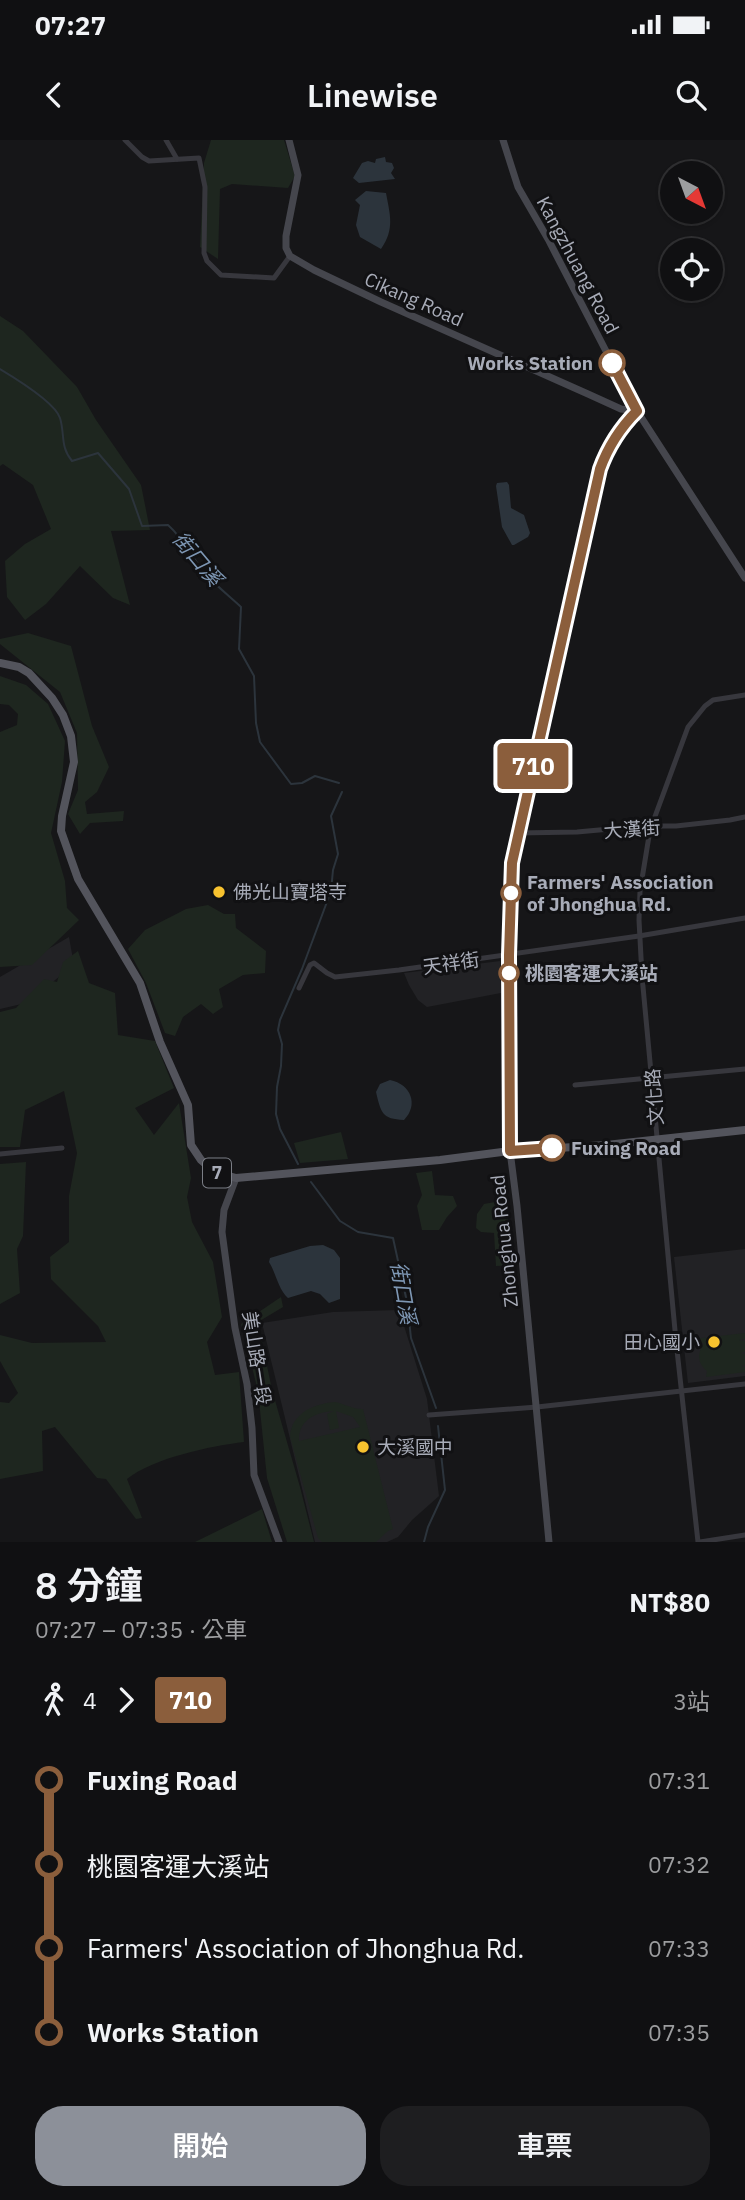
<!DOCTYPE html>
<html lang="zh-TW">
<head>
<meta charset="utf-8">
<style>
	body { margin:0; font-family:"IBM Plex Sans","Noto Sans TC",sans-serif; background:#1e1e20; color:#f1f3f6; height:100vh; display:flex; flex-direction:column; font-size:26px; white-space:nowrap }
	* { box-sizing:border-box; margin:0 }
	p { font-size:23px; color:#9c9d9f }
	.icon { flex:none; width:38px; height:38px; fill:none; stroke:currentColor; stroke-width:2; stroke-linecap:round; stroke-linejoin:round }
	.map { position:relative; height:1402px; overflow:hidden }
	.side { display:flex; flex-direction:column; background:#101012; flex:1 }
	.side>* { flex:none }
	.badge { padding:0 14px; border-radius:5px; font-size:24px; line-height:46px }
	.needle { width:46px; rotate:139deg }
	.buttons { position:absolute; left:660px; top:21px; display:grid; gap:14px }
	.buttons a { display:grid; place-items:center; width:63px; height:63px; border-radius:50%; background:#101012; box-shadow:0 2px 5px #0004,0 0 0 2px #303032; font-size:35px }
	.map>.badge { position:absolute; translate:-50% -50%; box-shadow:0 0 0 4px #fff }
	.legs { display:flex; align-items:center; gap:10px; height:77px; padding:0 35px; font-size:23px }
	.legs p { margin-inline-start:auto }
	.headline { display:flex; align-items:center; justify-content:space-between; height:119px; padding:0 35px }
	h1 { font-size:38px; font-weight:600; line-height:52px }
	.action { display:flex; gap:14px; margin-top:auto; padding:14px 35px }
	.action a { flex:1; height:80px; border-radius:28px; background:#8c9099; color:#fff; font-size:28px; font-weight:600; line-height:80px; text-align:center }
	.action a+a { background:#1e1e20; color:#f1f3f6 }
	ul { padding:0 35px; list-style:none }
	li { display:flex; align-items:center; gap:24px; height:84px; font-size:26px }
	li i { display:grid; place-items:center; width:10px; height:100%; margin:0 9px; background:currentColor }
	li i::after { content:''; width:18px; height:18px; margin:-9px; border:5px solid; border-radius:50%; background:#101012 }
	li p { margin-inline-start:auto }
	li:first-child i { background:linear-gradient(#0000 50%,currentColor 0) }
	li:last-child i { background:linear-gradient(currentColor 50%,#0000 0) }
	.status { display:flex; justify-content:space-between; align-items:center; height:49px; padding:0 35px; background:#101012; direction:ltr }
	.status svg { height:19px; fill:currentColor }
	header { display:flex; justify-content:space-between; align-items:center; height:91px; padding:0 35px; background:#101012; font-size:32px; font-weight:600 }
	.map>svg:first-child { display:block }
	.built { fill:#222225 }
	.green { fill:#1e261f; fill-rule:evenodd }
	.water { fill:#2c343c }
	.lines { fill:none; stroke-linecap:round; stroke-linejoin:round }
	.stream { stroke:#2c343c; stroke-width:2 }
	.street { stroke:#37373d; stroke-width:5 }
	.secondary { stroke:#45464d; stroke-width:7 }
	.primary { stroke:#53545c; stroke-width:8 }
	.line-1-casing { stroke:#fff; stroke-width:16 }
	.line-1 { stroke:#8b5e3c; stroke-width:10 }
	.stop-1-dot { fill:#fff; stroke:#8b5e3c; stroke-width:3.5 }
	.poi-dot { fill:#f7c22f; stroke:#111113; stroke-width:2.5 }
	.labels { text-anchor:middle; stroke-width:6; stroke-linejoin:round; paint-order:stroke }
	.shield { fill:#111113; stroke:#7b7e86; stroke-width:2 }
	.shield-label { font-size:18px; font-weight:bold; fill:#a8acb8 }
	.street-label { font-size:19px; fill:#a8acb8; stroke:#111113 }
	.stop-label { font-size:19px; font-weight:bold; fill:#a8acb8; stroke:#111113; text-anchor:start }
	.poi-label { font-size:19px; fill:#a8acb8; stroke:#111113; text-anchor:start }
	.water-label { font-size:21px; font-style:italic; fill:#7e97b4; stroke:#111113 }
</style>
</head>
<body>
<div class="status"><b>07:27</b><svg viewBox="0 0 49 12"><path d="M0 12V9h3v3zM5 12V6h3v6zM10 12V3h3v9zM15 12V0h3v12zM26 1h20v11H26zM47 4h2v5h-2z"/></svg></div>
<header><svg class="icon" aria-label="back" viewBox="0 0 24 24"><path d="M15 5l-7 7 7 7"/></svg>Linewise<svg class="icon" aria-label="search" viewBox="0 0 24 24"><circle cx="10" cy="10" r="6"/><path d="M15 15l6 6"/></svg></header>
<div class="map">
<svg width="745" height="1402" viewBox="0 0 745 1402">
	<rect width="100%" height="100%" fill="#161618"/>
	<g class="built">
		<polygon points="69,797 74,825 26,863 0,869 0,837"/>
		<polygon points="500,821 501,853 427,867 418,860 409,845 404,833"/>
		<polygon points="745,1109 745,1236 688,1243 674,1117"/>
		<polygon points="399,1170 427,1259 439,1356 412,1380 398,1397 387,1402 315,1402 262,1183 333,1172"/>
	</g>
	<g class="green">
		<polygon points="211,0 284,0 295,36 288,48 232,44 220,49 218,119 200,107 204,23"/>
		<polygon points="0,176 23,191 77,247 96,280 141,345 150,390 111,391 130,465 113,458 80,426 46,464 25,480 7,457 5,421 25,404 51,389 33,345 3,324 0,326"/>
		<polygon points="28,493 71,506 92,586 109,627 97,652 85,662 87,674 124,671 123,681 90,683 80,694 68,674 78,650 77,593 60,552 0,504 0,499"/>
		<polygon points="0,536 26,545 48,564 65,601 62,642 51,693 65,741 67,768 79,780 32,825 0,827 0,592 17,585 18,574 9,565 0,564"/>
		<polygon points="208,765 224,774 235,774 236,788 266,811 265,833 243,835 219,849 223,867 213,874 201,864 183,877 175,896 165,893 146,843 128,809 145,790 186,769"/>
		<path d="M 78,811 L 89,843 L 115,853 L 118,895 L 155,901 L 174,948 L 135,968 L 154,995 L 179,963 L 191,1038 L 187,1057 L 192,1082 L 213,1122 L 222,1177 L 207,1202 L 215,1235 L 239,1232 L 244,1302 C 211,1306 153,1318 127,1339 L 142,1378 L 136,1379 L 106,1339 L 97,1338 L 55,1287 L 42,1291 L 43,1331 L 0,1339 L 0,1262 L 9,1263 L 18,1253 L 0,1221 L 0,1195 L 32,1203 L 106,1202 L 98,1186 L 51,1139 L 50,1117 L 69,1102 L 69,1056 L 77,1013 L 64,951 L 25,970 L 20,1007 L 0,1007 L 0,872 L 16,868 L 44,839 L 57,842 L 63,822 Z"/>
		<polygon points="341,992 348,1019 300,1023 294,1003"/>
		<polygon points="26,1022 23,1096 17,1109 20,1153 0,1164 0,1024"/>
		<polygon points="432,1031 435,1055 453,1056 457,1066 447,1077 439,1090 422,1090 417,1066 422,1055 416,1033"/>
		<polygon points="506,1060 513,1125 496,1126 494,1093 481,1092 476,1088 477,1074 484,1064"/>
		<polygon points="281,1157 283,1167 258,1182 272,1250 300,1347 314,1402 287,1402 267,1338 258,1251 241,1184"/>
		<path d="M 745,1193 L 745,1199 L 739,1200 L 745,1201 L 745,1212 L 740,1213 L 745,1214 L 745,1225 L 742,1226 L 745,1227 L 745,1232 L 706,1237 L 707,1231 C 697,1223 697,1213 704,1203 L 693,1204 L 693,1199 Z"/>
		<path d="M 334,1262 C 344,1263 353,1270 363,1269 L 393,1389 L 388,1391 L 376,1402 L 322,1402 L 318,1398 L 290,1297 C 291,1273 314,1264 334,1262 ZM 334,1271 L 327,1274 L 330,1290 L 339,1288 L 336,1271 L 353,1277 L 360,1287 L 299,1301 C 298,1280 316,1272 334,1271 Z"/>
		<polygon points="262,1369 272,1402 195,1402"/>
	</g>
	<g class="water">
		<polygon points="385,17 386,22 392,23 394,28 391,33 395,39 359,43 353,38 362,23 368,21 375,23 376,19"/>
		<path d="M 366,51 L 386,53 C 390,75 395,89 381,109 L 360,97 L 356,85 L 360,65 L 355,60 Z"/>
		<polygon points="507,342 509,345 511,368 524,375 530,393 528,397 514,405 512,405 502,387 496,346 497,343"/>
		<path d="M 390,940 C 411,944 419,965 404,980 C 382,979 381,973 376,952 L 380,944 Z"/>
		<path d="M 323,1105 L 334,1110 L 340,1118 L 340,1159 L 329,1163 L 320,1154 L 311,1151 L 288,1158 C 278,1149 276,1133 269,1122 L 270,1118 L 310,1106 Z"/>
	</g>
	<g class="lines">
		<g class="stream">
			<path d="M 0,229 C 15,238 55,262 60,278 C 65,294 60,307 72,321 L 98,313 L 129,349 L 142,386 L 168,385 C 183,398 191,415 203,431 C 214,444 228,455 241,467 L 239,509 L 254,536 L 256,583 L 260,602 L 291,644 L 302,643 L 315,636 L 339,643"/>
			<polyline points="298,1024 280,989 276,974 277,947 281,926 282,904 278,890 280,880 302,829 331,751 333,730 338,714 331,676 342,652"/>
			<polyline points="311,1042 340,1081 358,1092 393,1098 407,1162 411,1198 436,1268"/>
			<polyline points="424,1402 428,1387 445,1350 438,1286"/>
		</g>
		<g class="street">
			<polyline points="125,0 142,17 149,21 199,18 205,47 204,113 207,121 221,135 274,138 290,116"/>
			<polyline points="166,0 177,19"/>
			<polyline points="518,693 577,692 643,686 676,686 730,680 745,677"/>
			<polyline points="299,848 310,825 314,823 327,833 335,837 399,830 639,796 745,778"/>
			<polyline points="575,945 745,929"/>
			<polyline points="0,1014 62,1008"/>
			<polyline points="429,1275 537,1267 745,1244"/>
			<polyline points="698,1402 676,1201 642,836 639,780 640,751 650,690 688,587 705,566 713,560 745,555"/>
			<polyline points="700,1402 745,1395"/>
		</g>
		<g class="secondary">
			<polyline points="289,0 298,35 286,96 286,108 290,116 314,130 381,162 588,254 621,269 637,271"/>
			<polyline points="503,0 518,47 548,99 637,271 745,438"/>
			<polyline points="236,1038 224,1070 222,1092 235,1188 247,1244 252,1288 254,1335 279,1402"/>
			<path d="M 549,1402 L 517,1066 L 510,1011 L 509,815 L 512,723 L 600,329 C 608,307 620,287 637,271"/>
		</g>
		<polyline class="primary" points="0,523 19,527 29,533 52,558 63,575 71,596 74,622 62,676 61,691 78,739 140,843 160,902 188,965 191,1005 201,1020 215,1032 236,1038 440,1020 510,1011 606,1005 745,990"/>
	</g>
	<g class="lines">
		<g class="line-1-casing">
			<path id="line-1" d="M 552,1008 L 510,1011 L 509,815 L 512,723 L 600,329 C 608,307 620,288 637,271 L 612,223"/>
		</g>
		<use href="#line-1" class="line-1"/>
	</g>
	<g class="stop-1-dot">
		<circle cx="612" cy="223" r="12"/>
		<circle cx="511" cy="753" r="9"/>
		<circle cx="509" cy="833" r="9"/>
		<circle cx="552" cy="1008" r="12"/>
	</g>
	<g class="poi-dot">
		<circle cx="219" cy="752" r="7"/>
		<circle cx="714" cy="1202" r="7"/>
		<circle cx="363" cy="1307" r="7"/>
	</g>
	<g class="labels">
		<rect class="shield" x="203" y="1018.5" width="28" height="29" rx="5"/>
		<g class="shield-label">
			<text x="217" y="1039">7</text>
		</g>
		<g class="street-label">
			<text transform="translate(578 125) rotate(62)" y="7">Kangzhuang Road</text>
			<text transform="translate(414 159) rotate(24)" y="7">Cikang Road</text>
			<text transform="translate(632 689) rotate(-4)" y="7">大漢街</text>
			<text transform="translate(451 823) rotate(-8)" y="7">天祥街</text>
			<text transform="translate(654 957) rotate(-94)" y="7">文化路</text>
			<text transform="translate(504 1101) rotate(-96)" y="7">Zhonghua Road</text>
			<text transform="translate(257 1218) rotate(81)" y="7">美山路一段</text>
		</g>
		<g class="stop-label">
			<text x="593" y="230" text-anchor="end">Works Station</text>
			<text x="527" y="749">Farmers' Association<tspan x="527" dy="22">of Jhonghua Rd.</tspan></text>
			<text x="525" y="840">桃園客運大溪站</text>
			<text x="571" y="1015">Fuxing Road</text>
		</g>
		<g class="poi-label">
			<text x="233" y="759">佛光山寶塔寺</text>
			<text x="700" y="1209" text-anchor="end">田心國小</text>
			<text x="377" y="1314">大溪國中</text>
		</g>
		<g class="water-label">
			<text transform="translate(197 419) rotate(50)" y="7">街口溪</text>
			<text transform="translate(403 1153) rotate(80)" y="7">街口溪</text>
		</g>
	</g>
</svg>
<div class="buttons">
<a><svg class="needle" viewBox="-14 -14 28 28"><path d="M0-13l5 13h-10z" fill="#e53935"/><path d="M0 13l5-13h-10z" fill="#9c9d9f"/></svg></a>
<a><svg class="icon" aria-label="locate" viewBox="0 0 24 24"><circle cx="12" cy="12" r="6"/><path d="M12 2v4M12 18v4M2 12h4M18 12h4"/></svg></a>
</div>
<b class="badge" style="left:533px;top:626px;background:#8b5e3c;color:#fff">710</b>
</div>
<section class="side">
<div class="headline"><div><h1>8 分鐘</h1><p>07:27 – 07:35 · 公車</p></div><b>NT$80</b></div>
<div class="legs"><svg class="icon" aria-label="walk" viewBox="0 0 24 24"><circle cx="13" cy="4" r="2"/><path d="M13 8l-2 6 4 7M11 14l-3 7M7 12l3-4h3l4 4"/></svg>4<svg class="icon" aria-label="forward" viewBox="0 0 24 24"><path d="M9 5l7 7-7 7"/></svg><b class="badge" style="background:#8b5e3c;color:#fff">710</b><p>3站</p></div>
<ul>
<li><i style="color:#8b5e3c"></i><b>Fuxing Road</b><p>07:31</p></li>
<li><i style="color:#8b5e3c"></i><span>桃園客運大溪站</span><p>07:32</p></li>
<li><i style="color:#8b5e3c"></i><span>Farmers' Association of Jhonghua Rd.</span><p>07:33</p></li>
<li><i style="color:#8b5e3c"></i><b>Works Station</b><p>07:35</p></li>
</ul>
<div class="action"><a>開始</a><a>車票</a></div>
</section>
</body>
</html>
